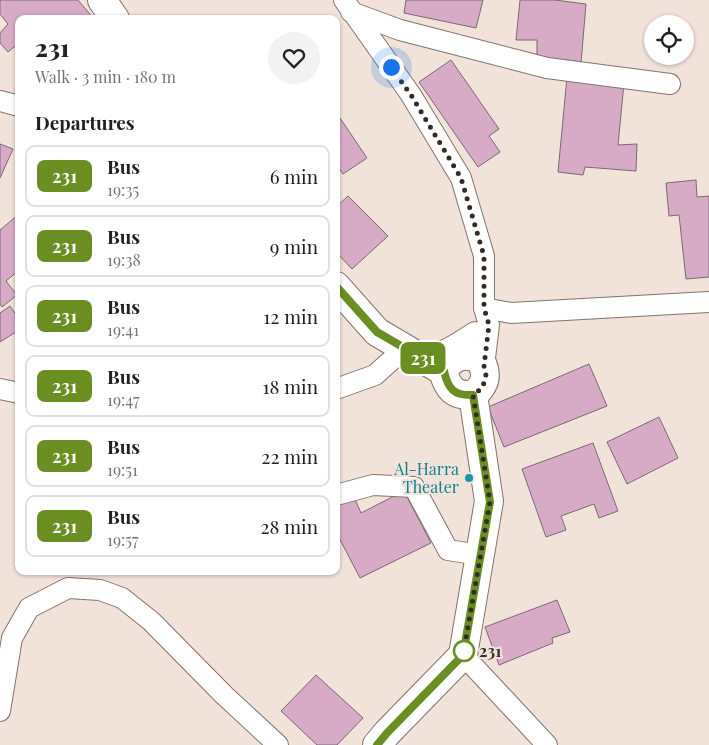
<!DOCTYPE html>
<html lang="en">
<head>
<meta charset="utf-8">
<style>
	body { margin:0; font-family:"Playfair Display",serif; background:#f2f2f2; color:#202124; height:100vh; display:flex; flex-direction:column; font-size:19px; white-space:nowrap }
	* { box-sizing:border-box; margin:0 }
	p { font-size:16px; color:#757577 }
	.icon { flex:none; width:28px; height:28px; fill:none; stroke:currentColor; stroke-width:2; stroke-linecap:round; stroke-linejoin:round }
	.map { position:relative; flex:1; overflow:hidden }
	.details { position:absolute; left:15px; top:15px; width:325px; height:560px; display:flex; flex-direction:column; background:#fff; border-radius:10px; box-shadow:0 1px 4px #0004 }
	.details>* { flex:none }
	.badge { padding:0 10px; border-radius:8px; font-size:18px; line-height:32px }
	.fabs { position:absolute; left:644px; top:15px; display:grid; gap:10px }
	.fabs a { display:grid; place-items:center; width:50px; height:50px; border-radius:50%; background:#fff; box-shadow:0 1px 4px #0004; font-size:25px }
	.you { position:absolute; width:25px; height:25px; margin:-12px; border:4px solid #fff; border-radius:50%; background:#1a73e8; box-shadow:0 0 0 8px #1a73e833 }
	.map>.badge { position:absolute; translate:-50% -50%; box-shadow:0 0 0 2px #fff }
	h2 { padding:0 20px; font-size:19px; line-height:45px }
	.round { display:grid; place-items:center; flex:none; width:52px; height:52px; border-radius:26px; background:#f2f2f2 }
	.head { display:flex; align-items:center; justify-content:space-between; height:85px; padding:0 20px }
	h1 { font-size:24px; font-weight:800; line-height:38px }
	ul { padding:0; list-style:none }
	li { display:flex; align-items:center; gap:15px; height:62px; margin:0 10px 8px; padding:0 10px; border:2px solid #e0e0e0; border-radius:10px }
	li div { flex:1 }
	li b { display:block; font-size:19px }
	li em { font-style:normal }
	li .badge { min-width:55px; font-weight:700; text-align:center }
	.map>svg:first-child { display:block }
	.building { fill:#d7abc6; stroke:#796b73 }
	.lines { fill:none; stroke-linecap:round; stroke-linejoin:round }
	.street-casing { stroke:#82746d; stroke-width:22 }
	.secondary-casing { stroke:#82746d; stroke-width:30 }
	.street { stroke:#fff; stroke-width:20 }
	.secondary { stroke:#fff; stroke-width:28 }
	.line-casing { stroke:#fff; stroke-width:11 }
	.line { stroke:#6b8e23; stroke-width:8 }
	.walk { stroke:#322c29; stroke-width:5; stroke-dasharray:0 9 }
	.culture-dot { fill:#0f9aa8; stroke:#f1e2da; stroke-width:2 }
	.stop-dot { fill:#fff; stroke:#6b8e23; stroke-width:2.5 }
	.labels { text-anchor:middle; stroke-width:4; stroke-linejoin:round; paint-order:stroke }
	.culture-label { font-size:16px; fill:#0d838f; stroke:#f1e2da; text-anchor:end }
	.stop-label { font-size:16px; font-weight:bold; fill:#322c29; stroke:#f1e2da; text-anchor:start }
</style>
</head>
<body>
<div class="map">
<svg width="709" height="745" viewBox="0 0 709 745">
	<rect width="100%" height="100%" fill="#f1e2da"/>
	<g class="building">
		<polygon points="0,0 78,0 94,19 19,19 19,43 8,52 0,43 0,33 8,24 0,14"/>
		<polygon points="406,0 483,0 476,28 404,13"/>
		<polygon points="520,0 555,0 586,4 581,63 537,58 537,40 516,40"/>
		<polygon points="451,60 499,129 489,136 500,152 478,167 419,82"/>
		<polygon points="567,77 624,83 618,145 637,144 636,171 585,167 583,175 558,172"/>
		<polygon points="340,118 367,158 343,174 336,164 336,120"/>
		<polygon points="0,144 13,149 0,178"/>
		<polygon points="696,180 697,197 709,196 709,277 686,279 679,215 669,216 666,183"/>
		<polygon points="348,196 388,236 352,269 336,252 336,207"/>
		<polygon points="19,214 19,270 6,281 17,295 2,307 0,304 0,230"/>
		<polygon points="10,306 19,319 19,330 0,342 0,313"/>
		<polygon points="589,364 607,406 504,447 488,407"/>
		<polygon points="659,417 678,458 627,484 607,442"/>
		<polygon points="593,443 618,511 599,518 594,504 561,516 566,530 546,537 522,469"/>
		<polygon points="404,491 431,543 360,578 336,532 336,504 353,495 361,513"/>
		<polygon points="557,600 570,632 552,638 553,643 499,665 485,627"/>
		<polygon points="316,675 363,718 337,745 317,745 281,711"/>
	</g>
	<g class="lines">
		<g class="street-casing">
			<g id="street">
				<polyline points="344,0 411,95 461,178 484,256 484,308 489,325 484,366"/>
				<polyline points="351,12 400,30 547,68 670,84"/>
				<polyline points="0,101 19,106"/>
				<polyline points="484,308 511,313 709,302"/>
				<path d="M 415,354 C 444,355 451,347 475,332"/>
				<polyline points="0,389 19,393"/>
				<polyline points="336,389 375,375 405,348"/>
				<polyline points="336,495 373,485 414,487 448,550 480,555"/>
				<polyline points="463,655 547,745"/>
				<polyline points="0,711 12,638 29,608 68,588 100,590 122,598 151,621 224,695 278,745"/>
			</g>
		</g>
		<g class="secondary-casing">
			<g id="secondary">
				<polyline points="102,0 115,19"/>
				<path d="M 336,286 L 377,332 L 443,371 C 448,389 454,396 473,395 C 487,384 488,374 480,359 C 463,352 453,356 443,371"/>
				<polyline points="377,745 387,733 463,655 489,501 473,395"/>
			</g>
		</g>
		<use href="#street" class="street"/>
		<use href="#secondary" class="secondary"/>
	</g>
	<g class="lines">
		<g class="line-casing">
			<path id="line" d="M 336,286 L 377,332 L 444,371 C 448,389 454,396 473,395 L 490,502 L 463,655 L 387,733 L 377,745"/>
		</g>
		<use href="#line" class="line"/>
		<polyline class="walk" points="391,67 411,95 461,178 484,256 484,308 489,325 484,366 486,374 485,381 481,389 473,395 490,502 463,655 464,651"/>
	</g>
	<circle class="culture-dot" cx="469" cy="478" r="5"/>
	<circle class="stop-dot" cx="464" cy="651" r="10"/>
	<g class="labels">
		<g class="culture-label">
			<text x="459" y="475">Al-Harra<tspan x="459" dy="18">Theater</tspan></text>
		</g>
		<g class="stop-label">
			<text x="479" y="657">231</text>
		</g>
	</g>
</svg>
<div class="fabs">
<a><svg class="icon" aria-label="locate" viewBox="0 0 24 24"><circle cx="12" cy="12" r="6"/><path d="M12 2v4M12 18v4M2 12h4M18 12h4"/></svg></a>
</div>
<div class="you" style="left:391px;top:67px"></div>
<b class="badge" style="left:423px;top:358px;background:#6b8e23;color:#fff">231</b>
<section class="details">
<div class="head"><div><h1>231</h1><p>Walk · 3 min · 180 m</p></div><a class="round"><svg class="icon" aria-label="heart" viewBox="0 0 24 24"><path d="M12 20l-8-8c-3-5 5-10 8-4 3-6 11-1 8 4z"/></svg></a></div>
<h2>Departures</h2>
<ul>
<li><span class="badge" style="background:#6b8e23;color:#fff">231</span><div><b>Bus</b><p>19:35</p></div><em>6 min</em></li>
<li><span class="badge" style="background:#6b8e23;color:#fff">231</span><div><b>Bus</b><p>19:38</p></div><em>9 min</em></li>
<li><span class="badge" style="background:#6b8e23;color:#fff">231</span><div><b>Bus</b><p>19:41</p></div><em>12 min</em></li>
<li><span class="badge" style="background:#6b8e23;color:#fff">231</span><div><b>Bus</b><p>19:47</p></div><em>18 min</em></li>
<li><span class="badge" style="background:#6b8e23;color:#fff">231</span><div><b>Bus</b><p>19:51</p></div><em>22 min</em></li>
<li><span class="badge" style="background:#6b8e23;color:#fff">231</span><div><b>Bus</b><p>19:57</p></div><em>28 min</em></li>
</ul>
</section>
</div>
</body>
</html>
